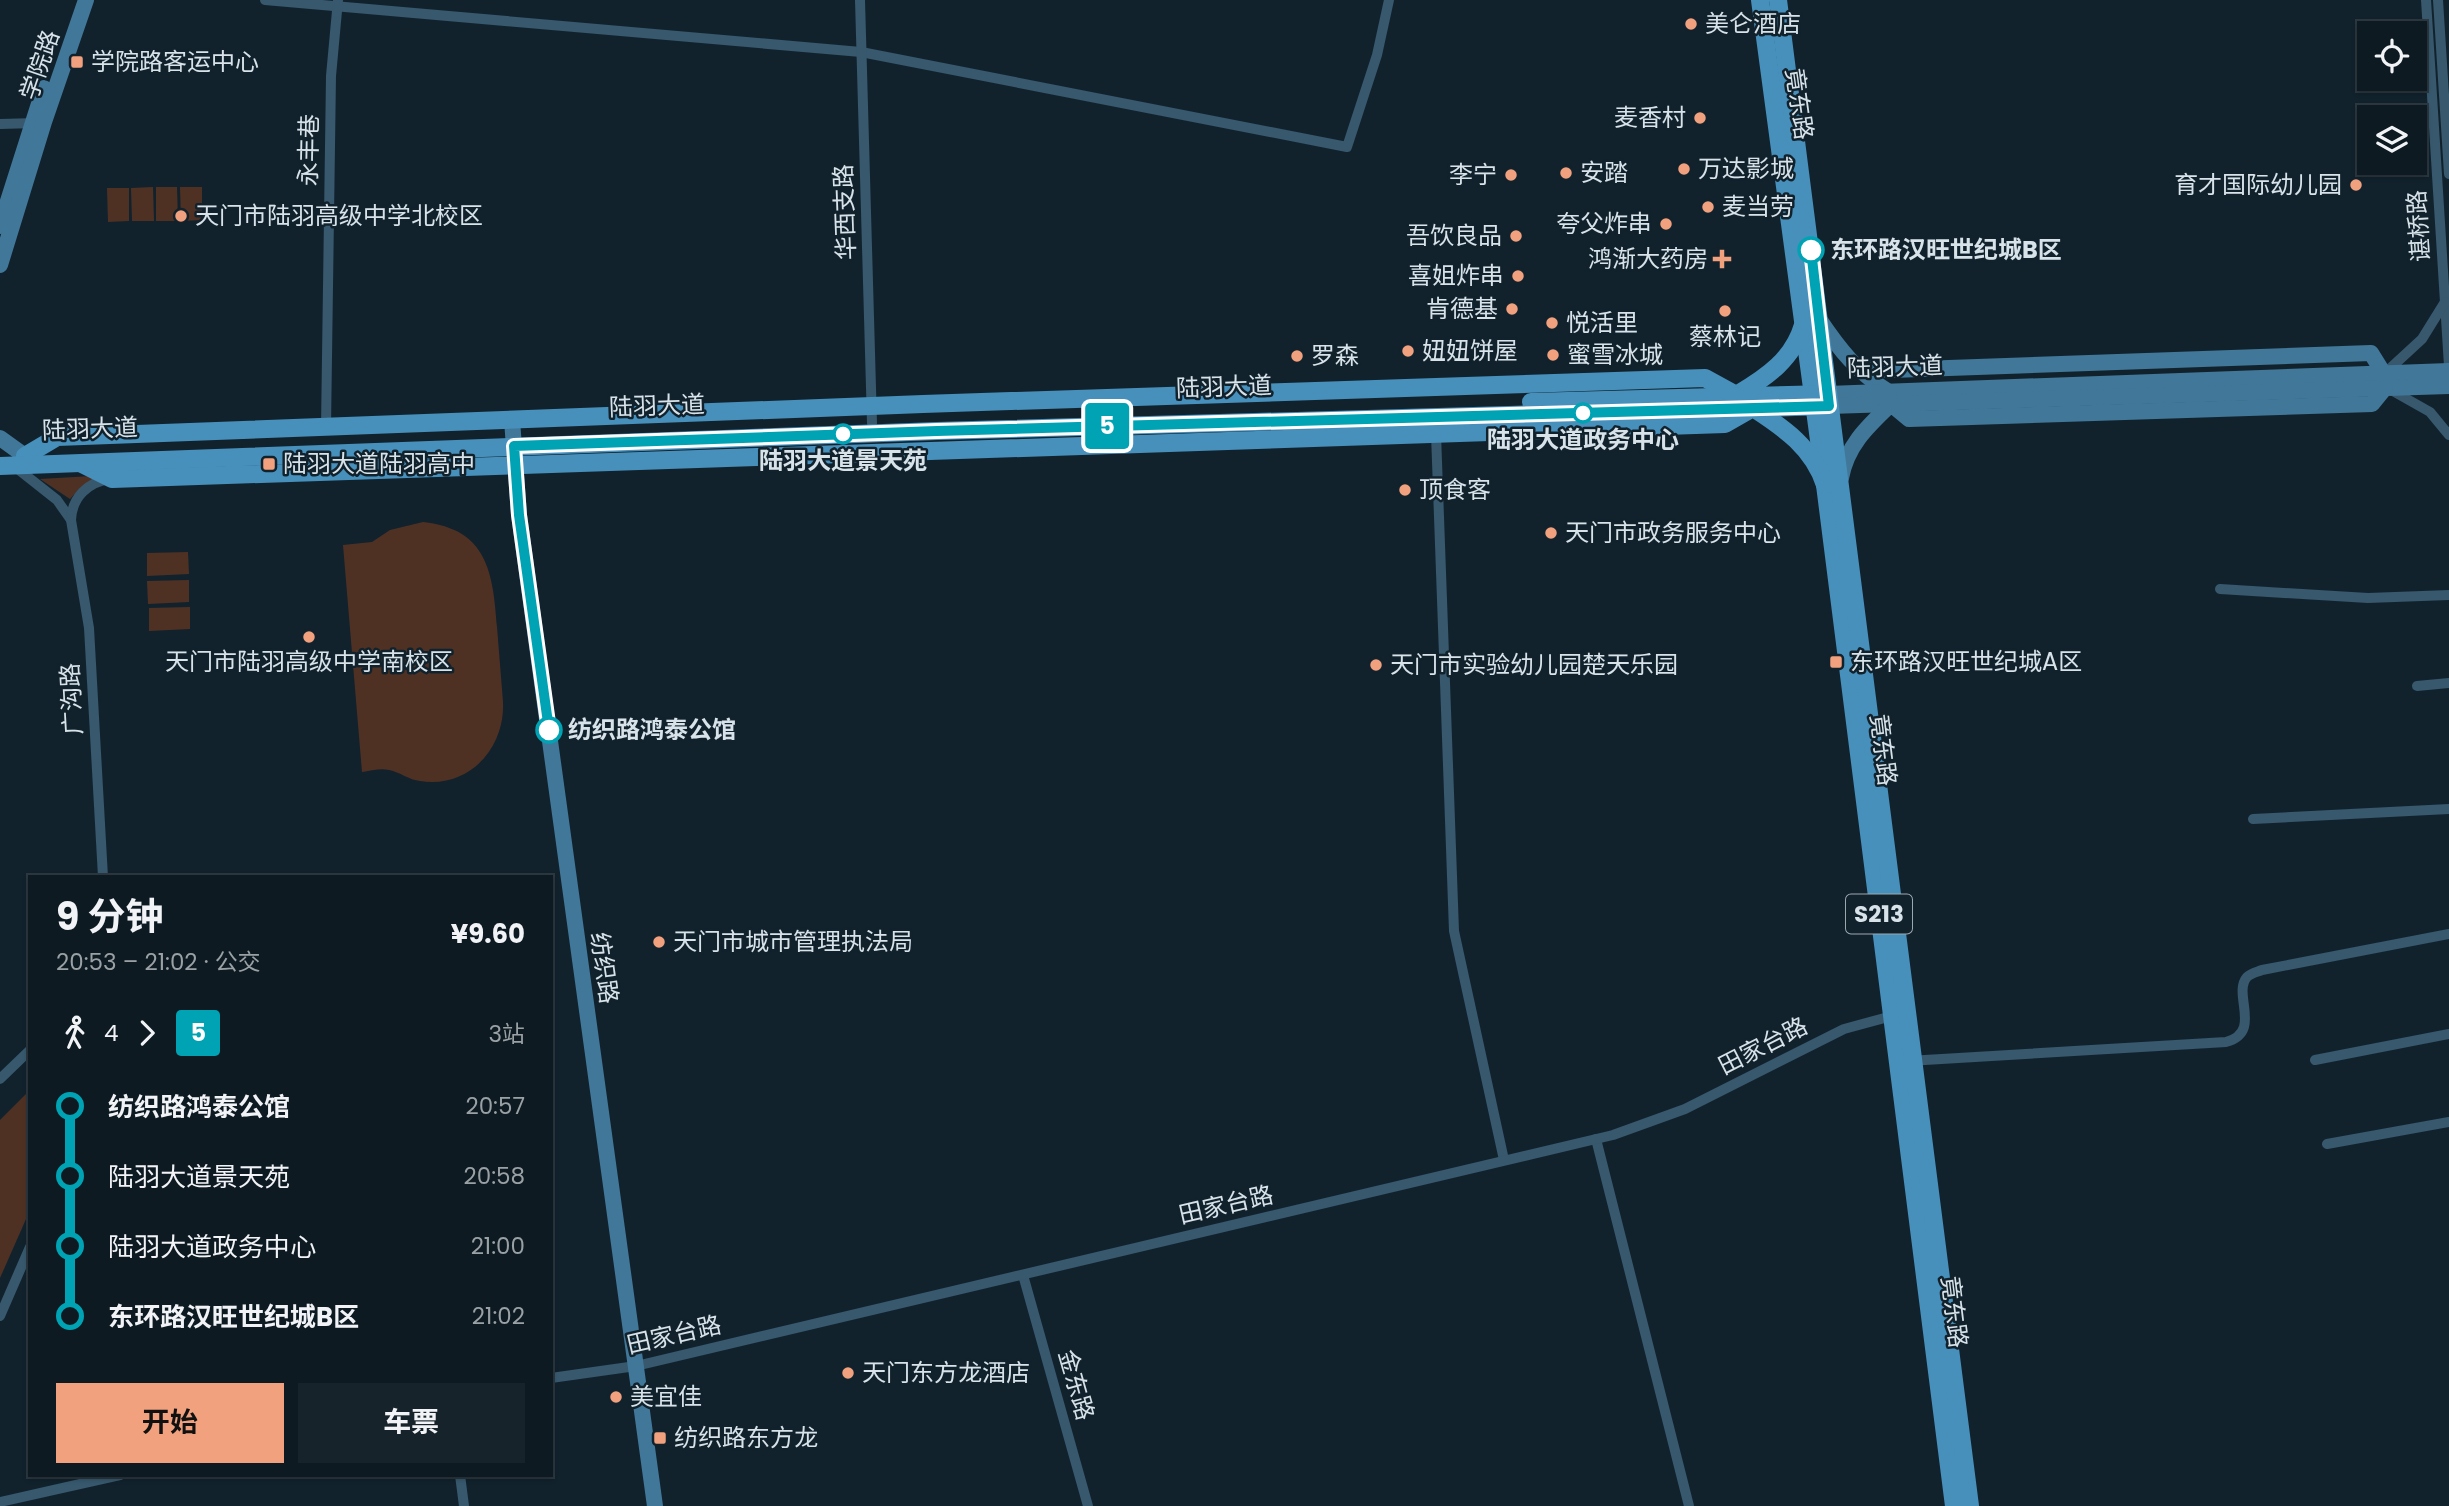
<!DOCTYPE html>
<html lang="zh">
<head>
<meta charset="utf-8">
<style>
	body { margin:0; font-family:Poppins,"Noto Sans SC",sans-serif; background:#16232a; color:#f1f3f6; height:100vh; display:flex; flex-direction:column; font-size:26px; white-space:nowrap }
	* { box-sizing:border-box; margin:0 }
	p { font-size:23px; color:#9aa1a5 }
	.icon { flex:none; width:38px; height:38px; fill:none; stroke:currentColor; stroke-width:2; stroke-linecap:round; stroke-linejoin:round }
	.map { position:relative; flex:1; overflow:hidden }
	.drawer { position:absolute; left:28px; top:875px; width:525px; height:602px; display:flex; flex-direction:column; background:#0d1a22; border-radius:0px; box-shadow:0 2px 5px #0004,0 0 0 2px #2d3840 }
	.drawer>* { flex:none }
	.badge { padding:0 14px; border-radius:5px; font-size:24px; line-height:46px }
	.controls { position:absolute; left:2357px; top:21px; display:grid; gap:14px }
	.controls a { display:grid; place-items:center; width:70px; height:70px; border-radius:0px; background:#0d1a22; box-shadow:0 2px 5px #0004,0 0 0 2px #2d3840; font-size:35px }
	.map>.badge { position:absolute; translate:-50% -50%; box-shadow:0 0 0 4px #fff }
	.legs { display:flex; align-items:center; gap:10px; height:77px; padding:0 28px; font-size:23px }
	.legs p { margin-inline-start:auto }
	.head { display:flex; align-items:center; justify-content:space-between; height:119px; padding:0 28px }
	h1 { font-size:38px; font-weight:700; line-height:52px }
	.button { display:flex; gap:14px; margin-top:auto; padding:14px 28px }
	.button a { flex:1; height:80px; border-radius:0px; background:#f1a17d; color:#111; font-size:28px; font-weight:700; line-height:80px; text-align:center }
	.button a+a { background:#16232a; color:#f1f3f6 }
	ul { padding:0 28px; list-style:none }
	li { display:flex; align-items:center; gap:24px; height:70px; font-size:26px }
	li i { display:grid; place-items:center; width:10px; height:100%; margin:0 9px; background:currentColor }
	li i::after { content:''; width:18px; height:18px; margin:-9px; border:5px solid; border-radius:50%; background:#0d1a22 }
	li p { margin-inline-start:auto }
	li:first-child i { background:linear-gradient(#0000 50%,currentColor 0) }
	li:last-child i { background:linear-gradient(currentColor 50%,#0000 0) }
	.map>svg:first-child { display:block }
	.green { fill:#4f3124 }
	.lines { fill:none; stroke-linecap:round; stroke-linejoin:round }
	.street { stroke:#37586d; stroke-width:10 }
	.secondary { stroke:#417899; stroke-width:16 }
	.primary { stroke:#4790bb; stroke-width:18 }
	.line-1-casing { stroke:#fff; stroke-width:16 }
	.line-1 { stroke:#00a3b4; stroke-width:10 }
	.poi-dot { fill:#f1a17d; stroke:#11222d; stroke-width:2.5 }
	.stop-1-dot { fill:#fff; stroke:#00a3b4; stroke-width:3.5 }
	.labels { text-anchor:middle; stroke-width:5; stroke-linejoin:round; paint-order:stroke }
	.shield { fill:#11222d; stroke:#9ca8b1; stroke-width:2 }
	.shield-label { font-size:23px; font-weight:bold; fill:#d7e2e9 }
	.poi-label { font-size:24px; fill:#d7e2e9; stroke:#11222d; text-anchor:start }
	.street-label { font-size:24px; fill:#d7e2e9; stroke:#11222d }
	.stop-label { font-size:24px; font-weight:bold; fill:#d7e2e9; stroke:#11222d; text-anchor:start }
</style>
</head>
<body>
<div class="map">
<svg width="2449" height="1506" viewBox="0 0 2449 1506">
	<rect width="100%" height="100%" fill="#11222d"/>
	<g class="green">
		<polygon points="153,187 154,221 132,221 131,188"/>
		<polygon points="156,187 177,187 178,221 156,221"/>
		<polygon points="180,187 202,187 202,220 181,221"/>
		<polygon points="107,188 129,188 129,221 108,222"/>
		<polygon points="92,476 93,479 79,489 70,499 40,479"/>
		<path d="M 423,522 C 488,529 493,573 497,627 C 499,652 501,677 503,702 C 505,748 469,789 420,781 C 409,780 400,772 389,770 C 381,768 370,771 362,772 L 343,545 L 372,542 L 390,530 Z"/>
		<polygon points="188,552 189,574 147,576 147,553"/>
		<polygon points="189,580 189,602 148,604 147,581"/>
		<polygon points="190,607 190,629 149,631 149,608"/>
		<polygon points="30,1090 30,1210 0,1278 0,1120"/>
	</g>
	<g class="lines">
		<g class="street">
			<polyline points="265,0 861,52 1347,147 1377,55 1389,0"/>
			<polyline points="860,0 872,423"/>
			<polyline points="2426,0 2449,366"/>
			<polyline points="2438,0 2449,174"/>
			<polyline points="0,124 36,123"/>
			<polyline points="2384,374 2422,339 2445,302"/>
			<polyline points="2391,390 2430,412 2449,435"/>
			<polyline points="326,427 331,76 338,0"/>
			<polyline points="1436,434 1454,931 1504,1160"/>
			<polyline points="14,466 57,500 71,520"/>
			<polyline points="2220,589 2368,598 2449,595"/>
			<polyline points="2417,686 2449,683"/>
			<polyline points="2253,819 2449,809"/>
			<path d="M 103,877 L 89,628 L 71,520 C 72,497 88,482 110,479"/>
			<polyline points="2315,1060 2449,1034"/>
			<path d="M 1908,1061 L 2226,1042 C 2263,1032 2232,994 2247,977 C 2251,973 2257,972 2262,970 L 2449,934"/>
			<polyline points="0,1079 30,1050"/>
			<polyline points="1596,1139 1689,1506"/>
			<polyline points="2327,1144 2449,1122"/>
			<polyline points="1023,1275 1088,1506"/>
			<polyline points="0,1316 30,1247"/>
			<polyline points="551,1378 636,1366 1613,1135 1685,1109 1844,1029 1892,1016"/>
			<polyline points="460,1475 464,1506"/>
			<polyline points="0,1502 120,1475"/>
		</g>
		<g class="secondary">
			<polyline points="0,226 44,88"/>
			<polyline points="0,265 44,122 86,0"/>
			<path d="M 1819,319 C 1839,349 1858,373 1889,392"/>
			<polyline points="1855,367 1892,370 2371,353 2384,374"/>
			<polyline points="1828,394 2449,371"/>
			<polyline points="1829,406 2449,386"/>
			<polyline points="512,420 519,515 655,1506"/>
			<polyline points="0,438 25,456"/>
			<path d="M 1841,478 C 1847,445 1868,426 1891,404 L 1909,419 L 2372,404 L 2385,388"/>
		</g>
		<g class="primary">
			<polyline points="1760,0 1825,485 1954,1506"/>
			<polyline points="1778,0 1970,1506"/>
			<path d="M 1738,394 C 1767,377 1793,359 1803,325"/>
			<polyline points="1531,402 1828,394"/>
			<polyline points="25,456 57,437 923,404 1705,378 1736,395"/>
			<path d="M 82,464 L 112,479 L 1725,424 L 1753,408 C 1784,428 1813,448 1825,485"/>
			<polyline points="0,466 937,431 1829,406"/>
		</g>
	</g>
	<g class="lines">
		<g class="line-1-casing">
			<polyline id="line-1" points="549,730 519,515 514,446 937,431 1829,406 1811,250"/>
		</g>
		<use href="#line-1" class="line-1"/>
	</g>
	<g class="poi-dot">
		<circle cx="1691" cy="24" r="7"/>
		<rect x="70" y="55" width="14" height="14" rx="3.5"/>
		<circle cx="1700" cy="118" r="7"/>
		<circle cx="1684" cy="169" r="7"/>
		<circle cx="1566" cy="173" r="7"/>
		<circle cx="1511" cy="175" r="7"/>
		<circle cx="2356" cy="185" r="7"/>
		<circle cx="1708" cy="207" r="7"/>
		<circle cx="181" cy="216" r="7"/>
		<circle cx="1666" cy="224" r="7"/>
		<circle cx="1516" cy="236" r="7"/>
		<path d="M1718.5 248.5h7v7h7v7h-7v7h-7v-7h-7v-7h7z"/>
		<circle cx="1518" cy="276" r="7"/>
		<circle cx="1512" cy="309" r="7"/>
		<circle cx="1725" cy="311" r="7"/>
		<circle cx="1552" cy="323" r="7"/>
		<circle cx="1408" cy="351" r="7"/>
		<circle cx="1553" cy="355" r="7"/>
		<circle cx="1297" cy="356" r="7"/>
		<rect x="262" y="457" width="14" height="14" rx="3.5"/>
		<circle cx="1405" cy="490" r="7"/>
		<circle cx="1551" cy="533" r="7"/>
		<circle cx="309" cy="637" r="7"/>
		<rect x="1829" y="655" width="14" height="14" rx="3.5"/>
		<circle cx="1376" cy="665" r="7"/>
		<circle cx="659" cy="942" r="7"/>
		<circle cx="848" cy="1373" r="7"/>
		<circle cx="616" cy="1397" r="7"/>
		<rect x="653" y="1431" width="14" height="14" rx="3.5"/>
	</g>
	<g class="stop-1-dot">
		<circle cx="1811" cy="250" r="12"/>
		<circle cx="1583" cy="413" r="9"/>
		<circle cx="843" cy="434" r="9"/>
		<circle cx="549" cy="730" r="12"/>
	</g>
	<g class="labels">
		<rect class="shield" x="1846" y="894.5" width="66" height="39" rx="5"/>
		<g class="shield-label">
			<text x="1879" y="922">S213</text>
		</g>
		<g class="poi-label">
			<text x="1705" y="32">美仑酒店</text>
			<text x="91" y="70">学院路客运中心</text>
			<text x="1686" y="126" text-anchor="end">麦香村</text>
			<text x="1698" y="177">万达影城</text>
			<text x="1580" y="181">安踏</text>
			<text x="1497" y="183" text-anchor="end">李宁</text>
			<text x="2342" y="193" text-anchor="end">育才国际幼儿园</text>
			<text x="1722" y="215">麦当劳</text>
			<text x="195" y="224">天门市陆羽高级中学北校区</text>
			<text x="1652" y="232" text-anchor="end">夸父炸串</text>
			<text x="1502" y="244" text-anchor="end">吾饮良品</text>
			<text x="1708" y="267" text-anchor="end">鸿渐大药房</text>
			<text x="1504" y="284" text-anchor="end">喜姐炸串</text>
			<text x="1498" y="317" text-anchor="end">肯德基</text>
			<text x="1566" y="331">悦活里</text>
			<text x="1725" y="345" text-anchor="middle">蔡林记</text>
			<text x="1422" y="359">妞妞饼屋</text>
			<text x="1567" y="363">蜜雪冰城</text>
			<text x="1311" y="364">罗森</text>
			<text x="283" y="472">陆羽大道陆羽高中</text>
			<text x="1419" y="498">顶食客</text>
			<text x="1565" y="541">天门市政务服务中心</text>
			<text x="309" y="670" text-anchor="middle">天门市陆羽高级中学南校区</text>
			<text x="1850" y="670">东环路汉旺世纪城A区</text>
			<text x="1390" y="673">天门市实验幼儿园楚天乐园</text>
			<text x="673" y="950">天门市城市管理执法局</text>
			<text x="862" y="1381">天门东方龙酒店</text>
			<text x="630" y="1405">美宜佳</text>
			<text x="674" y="1446">纺织路东方龙</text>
		</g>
		<g class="street-label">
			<text transform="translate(40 65) rotate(-71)" y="8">学院路</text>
			<text transform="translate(1799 104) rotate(82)" y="8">竟东路</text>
			<text transform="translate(309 150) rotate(-89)" y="8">永丰巷</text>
			<text transform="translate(845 212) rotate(-92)" y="8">华西支路</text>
			<text transform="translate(2419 226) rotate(-94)" y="8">谌桥路</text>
			<text transform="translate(1895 367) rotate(-2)" y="8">陆羽大道</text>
			<text transform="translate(1224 387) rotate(-2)" y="8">陆羽大道</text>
			<text transform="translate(657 406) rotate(-2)" y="8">陆羽大道</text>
			<text transform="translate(90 429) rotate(-2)" y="8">陆羽大道</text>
			<text transform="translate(72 699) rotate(-93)" y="8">广沟路</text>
			<text transform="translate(1883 750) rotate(83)" y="8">竟东路</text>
			<text transform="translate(604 968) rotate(82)" y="8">纺织路</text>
			<text transform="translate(1763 1046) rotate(-27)" y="8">田家台路</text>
			<text transform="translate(1226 1205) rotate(-13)" y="8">田家台路</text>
			<text transform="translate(1954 1312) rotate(83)" y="8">竟东路</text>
			<text transform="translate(674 1335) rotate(-13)" y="8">田家台路</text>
			<text transform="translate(1076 1385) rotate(74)" y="8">金东路</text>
		</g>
		<g class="stop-label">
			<text x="1830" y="258">东环路汉旺世纪城B区</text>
			<text x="1583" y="448" text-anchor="middle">陆羽大道政务中心</text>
			<text x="843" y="469" text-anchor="middle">陆羽大道景天苑</text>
			<text x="568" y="738">纺织路鸿泰公馆</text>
		</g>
	</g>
</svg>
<div class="controls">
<a><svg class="icon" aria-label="locate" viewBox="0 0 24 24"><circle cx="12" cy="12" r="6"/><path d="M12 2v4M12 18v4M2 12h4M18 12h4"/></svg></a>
<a><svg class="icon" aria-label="layers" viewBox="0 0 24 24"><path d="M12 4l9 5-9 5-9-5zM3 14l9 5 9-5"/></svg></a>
</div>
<b class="badge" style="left:1107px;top:426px;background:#00a3b4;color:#fff">5</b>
<section class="drawer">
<div class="head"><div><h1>9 分钟</h1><p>20:53 – 21:02 · 公交</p></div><b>¥9.60</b></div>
<div class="legs"><svg class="icon" aria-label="walk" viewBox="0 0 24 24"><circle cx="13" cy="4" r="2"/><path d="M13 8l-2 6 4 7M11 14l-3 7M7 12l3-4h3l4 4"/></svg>4<svg class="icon" aria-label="forward" viewBox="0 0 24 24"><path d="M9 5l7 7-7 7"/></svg><b class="badge" style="background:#00a3b4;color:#fff">5</b><p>3站</p></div>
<ul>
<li><i style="color:#00a3b4"></i><b>纺织路鸿泰公馆</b><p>20:57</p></li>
<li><i style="color:#00a3b4"></i><span>陆羽大道景天苑</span><p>20:58</p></li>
<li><i style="color:#00a3b4"></i><span>陆羽大道政务中心</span><p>21:00</p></li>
<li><i style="color:#00a3b4"></i><b>东环路汉旺世纪城B区</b><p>21:02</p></li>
</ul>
<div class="button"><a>开始</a><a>车票</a></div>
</section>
</div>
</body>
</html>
